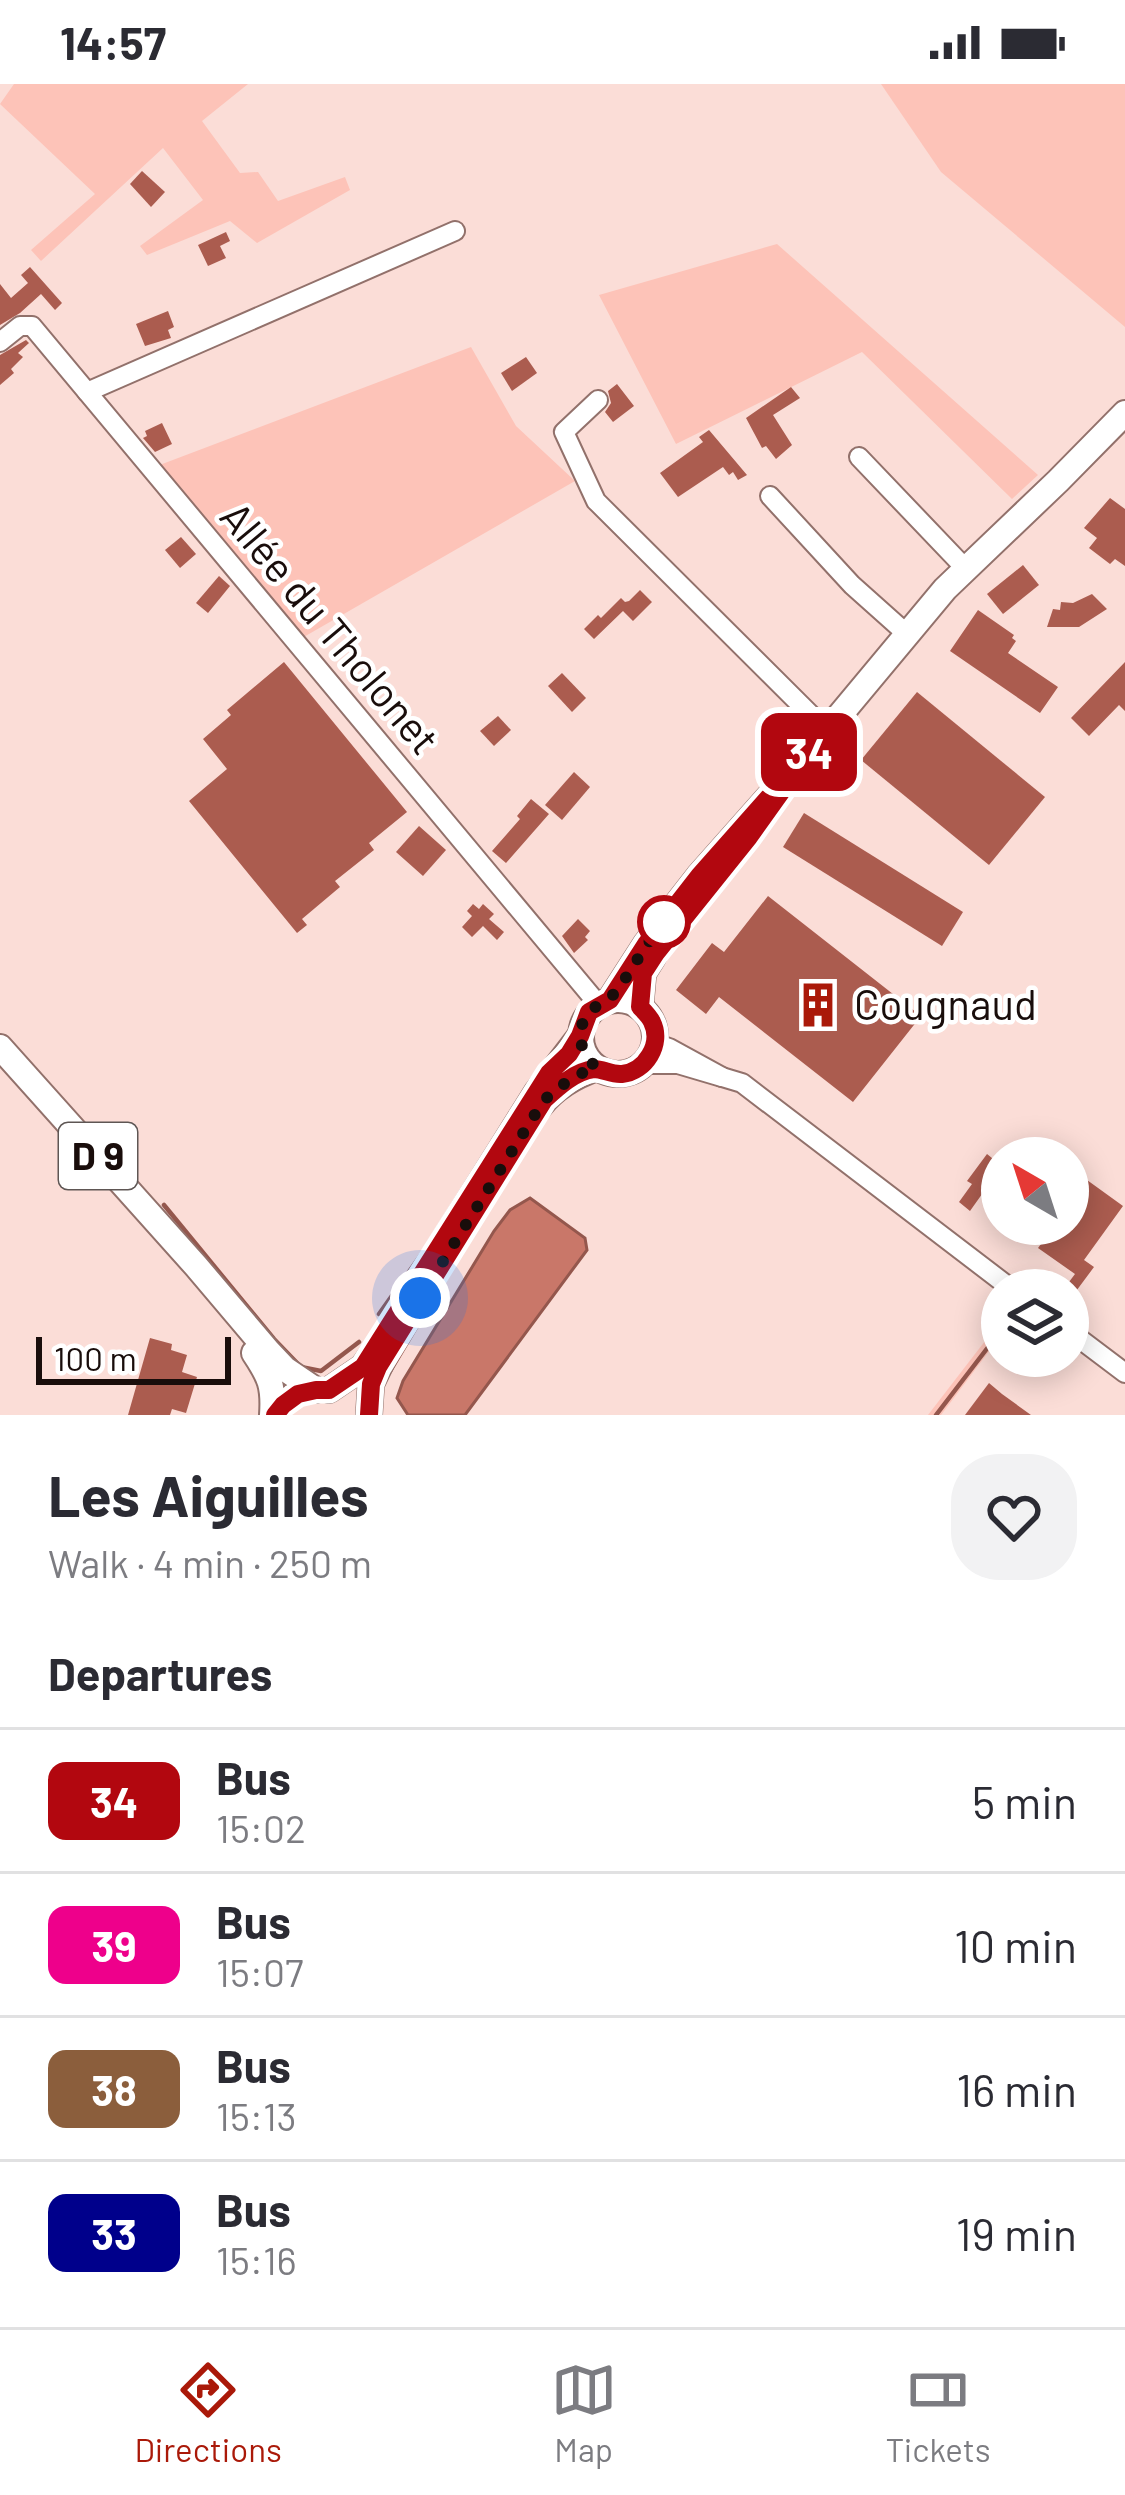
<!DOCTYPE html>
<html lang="en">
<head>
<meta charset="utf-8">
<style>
	body { margin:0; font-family:Barlow,sans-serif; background:#f2f2f3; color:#2b2b33; height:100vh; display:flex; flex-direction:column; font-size:45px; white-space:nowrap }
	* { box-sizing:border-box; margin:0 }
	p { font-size:39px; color:#7c7c81 }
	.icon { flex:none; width:66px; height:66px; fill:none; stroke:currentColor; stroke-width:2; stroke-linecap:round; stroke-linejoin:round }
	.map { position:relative; height:1331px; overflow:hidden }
	.panel { display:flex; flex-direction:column; background:#fff; flex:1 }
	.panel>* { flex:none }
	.badge { padding:0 24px; border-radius:18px; font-size:42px; line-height:78px }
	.needle { width:78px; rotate:321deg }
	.fabs { position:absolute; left:981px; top:1053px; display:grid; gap:24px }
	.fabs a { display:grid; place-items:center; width:108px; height:108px; border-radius:50%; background:#fff; box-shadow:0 6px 30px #0003; font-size:60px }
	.scale { position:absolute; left:36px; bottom:30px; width:195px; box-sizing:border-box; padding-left:12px; border:6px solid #190d0b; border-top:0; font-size:33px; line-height:42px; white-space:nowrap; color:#190d0b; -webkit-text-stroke:9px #fff; paint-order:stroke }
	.you { position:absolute; width:60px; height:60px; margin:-30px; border:9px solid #fff; border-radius:50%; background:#1a73e8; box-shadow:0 0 0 18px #1a73e833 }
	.map>.badge { position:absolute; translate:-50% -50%; box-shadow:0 0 0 6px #fff }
	h2 { padding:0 48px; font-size:45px; line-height:108px }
	.round { display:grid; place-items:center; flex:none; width:126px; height:126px; border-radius:48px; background:#f2f2f3 }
	.overview { display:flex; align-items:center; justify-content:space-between; height:204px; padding:0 48px }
	h1 { font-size:57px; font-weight:700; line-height:90px }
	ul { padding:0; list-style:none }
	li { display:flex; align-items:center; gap:36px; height:144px; padding:0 48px; border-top:3px solid #e1e1e2 }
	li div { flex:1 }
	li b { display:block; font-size:45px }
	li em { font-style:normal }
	li .badge { min-width:132px; font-weight:700; text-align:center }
	.status { display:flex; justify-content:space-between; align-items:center; height:84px; padding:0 60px; background:#fff; direction:ltr }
	.status svg { height:33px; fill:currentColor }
	.dock { display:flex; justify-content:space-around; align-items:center; height:168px; border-top:3px solid #e1e1e2; background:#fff; font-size:33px; color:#7c7c81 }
	.dock a { display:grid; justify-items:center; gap:6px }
	.dock .current { color:#aa1909 }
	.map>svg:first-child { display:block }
	.green { fill:#fdc3b8 }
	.water { fill:#c97769; stroke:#94574d; stroke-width:3 }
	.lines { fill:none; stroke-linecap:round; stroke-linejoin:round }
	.stream { stroke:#94574d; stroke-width:4.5 }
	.building { fill:#ab5c4f }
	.minor-casing { stroke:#92716b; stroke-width:22 }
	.major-casing { stroke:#92716b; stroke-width:28 }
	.minor { stroke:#fff; stroke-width:18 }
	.major { stroke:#fff; stroke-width:24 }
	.line-casing { stroke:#fff; stroke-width:27 }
	.line { stroke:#b2070f; stroke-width:18 }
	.walk { stroke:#190d0b; stroke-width:12; stroke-dasharray:0 21.6 }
	.stop-dot { fill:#fff; stroke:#b2070f; stroke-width:6 }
	.labels { text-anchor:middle; stroke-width:9; stroke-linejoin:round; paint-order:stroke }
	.shield { fill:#fff; stroke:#5e5654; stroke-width:3 }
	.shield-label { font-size:39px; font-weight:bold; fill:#190d0b }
	.street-label { font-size:42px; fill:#190d0b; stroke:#fff }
	.poi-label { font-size:42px; fill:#190d0b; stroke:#fff; text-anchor:start }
</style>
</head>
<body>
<div class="status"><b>14:57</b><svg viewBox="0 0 49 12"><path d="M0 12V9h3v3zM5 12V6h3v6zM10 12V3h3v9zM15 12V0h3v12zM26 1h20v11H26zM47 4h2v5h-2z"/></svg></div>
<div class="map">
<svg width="1125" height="1331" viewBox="0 0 1125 1331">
	<rect width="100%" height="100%" fill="#fbddd7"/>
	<g class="green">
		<polygon points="14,0 248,0 202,37 240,89 258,88 278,117 345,93 350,106 257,159 230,137 147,171 140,162 203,116 163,64 41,177 31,166 95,110 0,20"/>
		<polygon points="881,0 1125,0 1125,243 941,88"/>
		<polygon points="777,160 1038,391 1012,415 862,268 676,360 599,211"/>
		<polygon points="471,263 516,342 575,397 302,554 157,382"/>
		<polygon points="1002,1235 1002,1250 941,1331 928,1331"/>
	</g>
	<polygon class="water" points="530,1114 585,1154 587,1166 465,1331 408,1331 397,1314 403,1297 494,1147 510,1126"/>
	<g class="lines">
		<g class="stream">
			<polyline points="164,1121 274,1255 301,1283 321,1287 359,1258"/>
			<polyline points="379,1230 428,1161"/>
			<polyline points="390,1287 503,1097"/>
			<polyline points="936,1331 1002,1245"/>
		</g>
	</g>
	<g class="building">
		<polygon points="142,87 165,108 151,123 130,100"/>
		<polygon points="226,148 230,157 220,162 226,174 208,182 198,161"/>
		<polygon points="30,183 62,219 55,226 41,210 20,229 0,241 0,200 11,214 28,199 21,191"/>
		<polygon points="168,227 174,243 168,246 171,254 145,262 136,240"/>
		<polygon points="26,256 29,259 18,269 23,273 11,285 14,289 0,301 0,271"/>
		<polygon points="526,273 537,289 512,307 501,289"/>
		<polygon points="617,300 634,322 613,338 605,328 611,319 608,307"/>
		<polygon points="791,303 800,314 773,331 792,361 776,375 766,362 762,364 746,334"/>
		<polygon points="162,339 172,360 155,368 143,354 147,352 145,347"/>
		<polygon points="709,346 747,391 738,396 733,388 729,391 723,383 678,413 660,389 703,358 699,353"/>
		<polygon points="1110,414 1125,425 1125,482 1115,475 1110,480 1089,464 1097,454 1084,444"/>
		<polygon points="181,453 196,470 180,484 165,466"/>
		<polygon points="1023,481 1039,501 1003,530 987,510"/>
		<polygon points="219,492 230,502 208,529 196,519"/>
		<polygon points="640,506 652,518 633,537 623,527 594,555 584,545 598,531 601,534 621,514 625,518 629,517"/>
		<polygon points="1092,510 1107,525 1079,543 1047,543 1053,525 1060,526 1061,518 1073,519"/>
		<polygon points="978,526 1014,551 1012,554 1016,557 1008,569 1058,603 1040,629 950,567"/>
		<polygon points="284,578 407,728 369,759 374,766 335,797 340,803 302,835 307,841 297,849 189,717 227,685 203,655 231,631 227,626"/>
		<polygon points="1125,578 1125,627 1119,621 1089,652 1071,634"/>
		<polygon points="562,589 586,614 572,628 548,602"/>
		<polygon points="917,608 1045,713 989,781 861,676"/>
		<polygon points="498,632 511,646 494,662 480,647"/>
		<polygon points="574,688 590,703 562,736 545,721"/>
		<polygon points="531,715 549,730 506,779 492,767 520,735 517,732"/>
		<polygon points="804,729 963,828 942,862 783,763"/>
		<polygon points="419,742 446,766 423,792 396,768"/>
		<polygon points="768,812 921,932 853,1018 719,913 706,930 676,906 712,859 724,868"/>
		<polygon points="473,820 479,825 483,820 494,830 489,835 504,848 497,856 483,842 472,853 462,843 472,832 467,827"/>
		<polygon points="578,835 590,847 585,853 588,856 574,869 562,852"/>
		<polygon points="987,1070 1002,1082 970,1127 959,1118 972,1100 967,1097"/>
		<polygon points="1087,1096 1123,1122 1084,1176 1094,1183 1068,1218 1068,1206 1063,1206 1075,1190 1038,1164 1056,1140 1068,1140 1068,1123"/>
		<polygon points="150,1254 172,1260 171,1266 187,1271 182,1288 197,1293 186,1329 172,1325 170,1331 128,1331"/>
		<polygon points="989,1299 1002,1310 1031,1331 965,1331"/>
	</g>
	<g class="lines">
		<g class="minor-casing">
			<g id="minor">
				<polyline points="0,258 20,242 32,242 598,920"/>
				<polyline points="87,308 455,147"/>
				<polyline points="598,316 564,348 596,417 827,647"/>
				<polyline points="859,373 965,484"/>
				<polyline points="770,412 852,501 908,551"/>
				<polyline points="643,980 678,980 722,993 669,964 655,959"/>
				<polyline points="722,993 742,999 1013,1206"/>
				<polyline points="1068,1246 1125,1289"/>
			</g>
		</g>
		<g class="major-casing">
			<g id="major">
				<circle cx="618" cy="953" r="37"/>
				<polyline points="610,916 646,860 699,792 815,661 945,505 1058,397 1125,329"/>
				<polyline points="640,923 643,889 653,873"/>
				<polyline points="0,963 196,1182 268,1267 285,1285 316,1306"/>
				<path d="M 540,1022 C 555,1003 574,992 597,984"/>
				<path d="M 254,1269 C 270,1293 274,1302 272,1331"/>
				<polyline points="329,1306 363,1283 381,1258 537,1008 580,952"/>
				<polyline points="369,1331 371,1300 385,1271"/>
			</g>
		</g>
		<use href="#minor" class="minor"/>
		<use href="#major" class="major"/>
	</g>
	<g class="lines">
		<g class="line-casing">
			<path id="line" d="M 275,1331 L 283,1321 L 298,1310 L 316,1306 L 329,1306 L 363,1283 L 549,989 L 569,970 L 580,952 L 589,928 L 610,916 L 646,860 L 699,792 L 814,662 L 749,753 L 656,869 L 643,889 L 640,923 C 644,927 650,933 652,938 C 663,960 645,988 622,990 C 612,991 603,985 594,985 C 575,987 557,1004 544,1016 L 378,1283 L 371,1300 L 369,1331"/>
		</g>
		<use href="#line" class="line"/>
		<path class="walk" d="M 420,1214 L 544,1016 L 574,992 L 597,984 C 579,968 573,944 592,926 C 602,916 613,915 621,901 C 635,880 648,857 664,838"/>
	</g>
	<defs>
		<g id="building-bare" transform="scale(3.6)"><path d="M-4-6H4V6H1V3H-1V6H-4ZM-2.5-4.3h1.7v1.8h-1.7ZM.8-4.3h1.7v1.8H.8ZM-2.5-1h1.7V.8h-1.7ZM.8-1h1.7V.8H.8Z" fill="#aa1909" stroke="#fff" stroke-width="2.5" paint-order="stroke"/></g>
	</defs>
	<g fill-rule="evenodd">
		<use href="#building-bare" x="818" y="921"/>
	</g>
	<circle class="stop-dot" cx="664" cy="838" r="24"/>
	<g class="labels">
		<rect class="shield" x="59" y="1039" width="78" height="66" rx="9"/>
		<g class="shield-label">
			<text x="98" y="1086">D 9</text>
		</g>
		<g class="street-label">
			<text transform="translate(330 544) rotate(50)" y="15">Allée du Tholonet</text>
		</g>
		<g class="poi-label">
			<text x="854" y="936">Cougnaud</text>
		</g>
	</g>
</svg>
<div class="fabs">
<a><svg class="needle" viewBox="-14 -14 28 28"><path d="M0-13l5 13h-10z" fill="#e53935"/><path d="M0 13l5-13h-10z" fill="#7c7c81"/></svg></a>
<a><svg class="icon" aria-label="layers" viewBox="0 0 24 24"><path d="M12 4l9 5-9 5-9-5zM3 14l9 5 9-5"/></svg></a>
</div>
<div class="scale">100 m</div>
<div class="you" style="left:420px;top:1214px"></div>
<b class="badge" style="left:809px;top:668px;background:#b2070f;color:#fff">34</b>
</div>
<section class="panel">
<div class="overview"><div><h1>Les Aiguilles</h1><p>Walk · 4 min · 250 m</p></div><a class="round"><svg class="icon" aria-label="heart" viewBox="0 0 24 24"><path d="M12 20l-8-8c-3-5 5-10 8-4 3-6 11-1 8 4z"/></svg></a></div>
<h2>Departures</h2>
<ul>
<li><span class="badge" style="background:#b2070f;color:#fff">34</span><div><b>Bus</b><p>15:02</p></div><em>5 min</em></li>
<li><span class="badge" style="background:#ee008b;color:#fff">39</span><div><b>Bus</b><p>15:07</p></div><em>10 min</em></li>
<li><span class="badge" style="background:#8b5e3c;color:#fff">38</span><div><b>Bus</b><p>15:13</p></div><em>16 min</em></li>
<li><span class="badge" style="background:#00008b;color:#fff">33</span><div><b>Bus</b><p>15:16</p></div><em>19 min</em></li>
</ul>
</section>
<nav class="dock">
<a class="current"><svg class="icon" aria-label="directions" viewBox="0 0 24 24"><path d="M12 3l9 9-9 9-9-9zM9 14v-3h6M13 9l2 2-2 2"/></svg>Directions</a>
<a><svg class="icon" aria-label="map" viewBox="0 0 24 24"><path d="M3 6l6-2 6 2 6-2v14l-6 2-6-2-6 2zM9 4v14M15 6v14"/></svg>Map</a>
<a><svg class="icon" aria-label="tickets" viewBox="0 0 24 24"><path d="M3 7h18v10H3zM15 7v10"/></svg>Tickets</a>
</nav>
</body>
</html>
